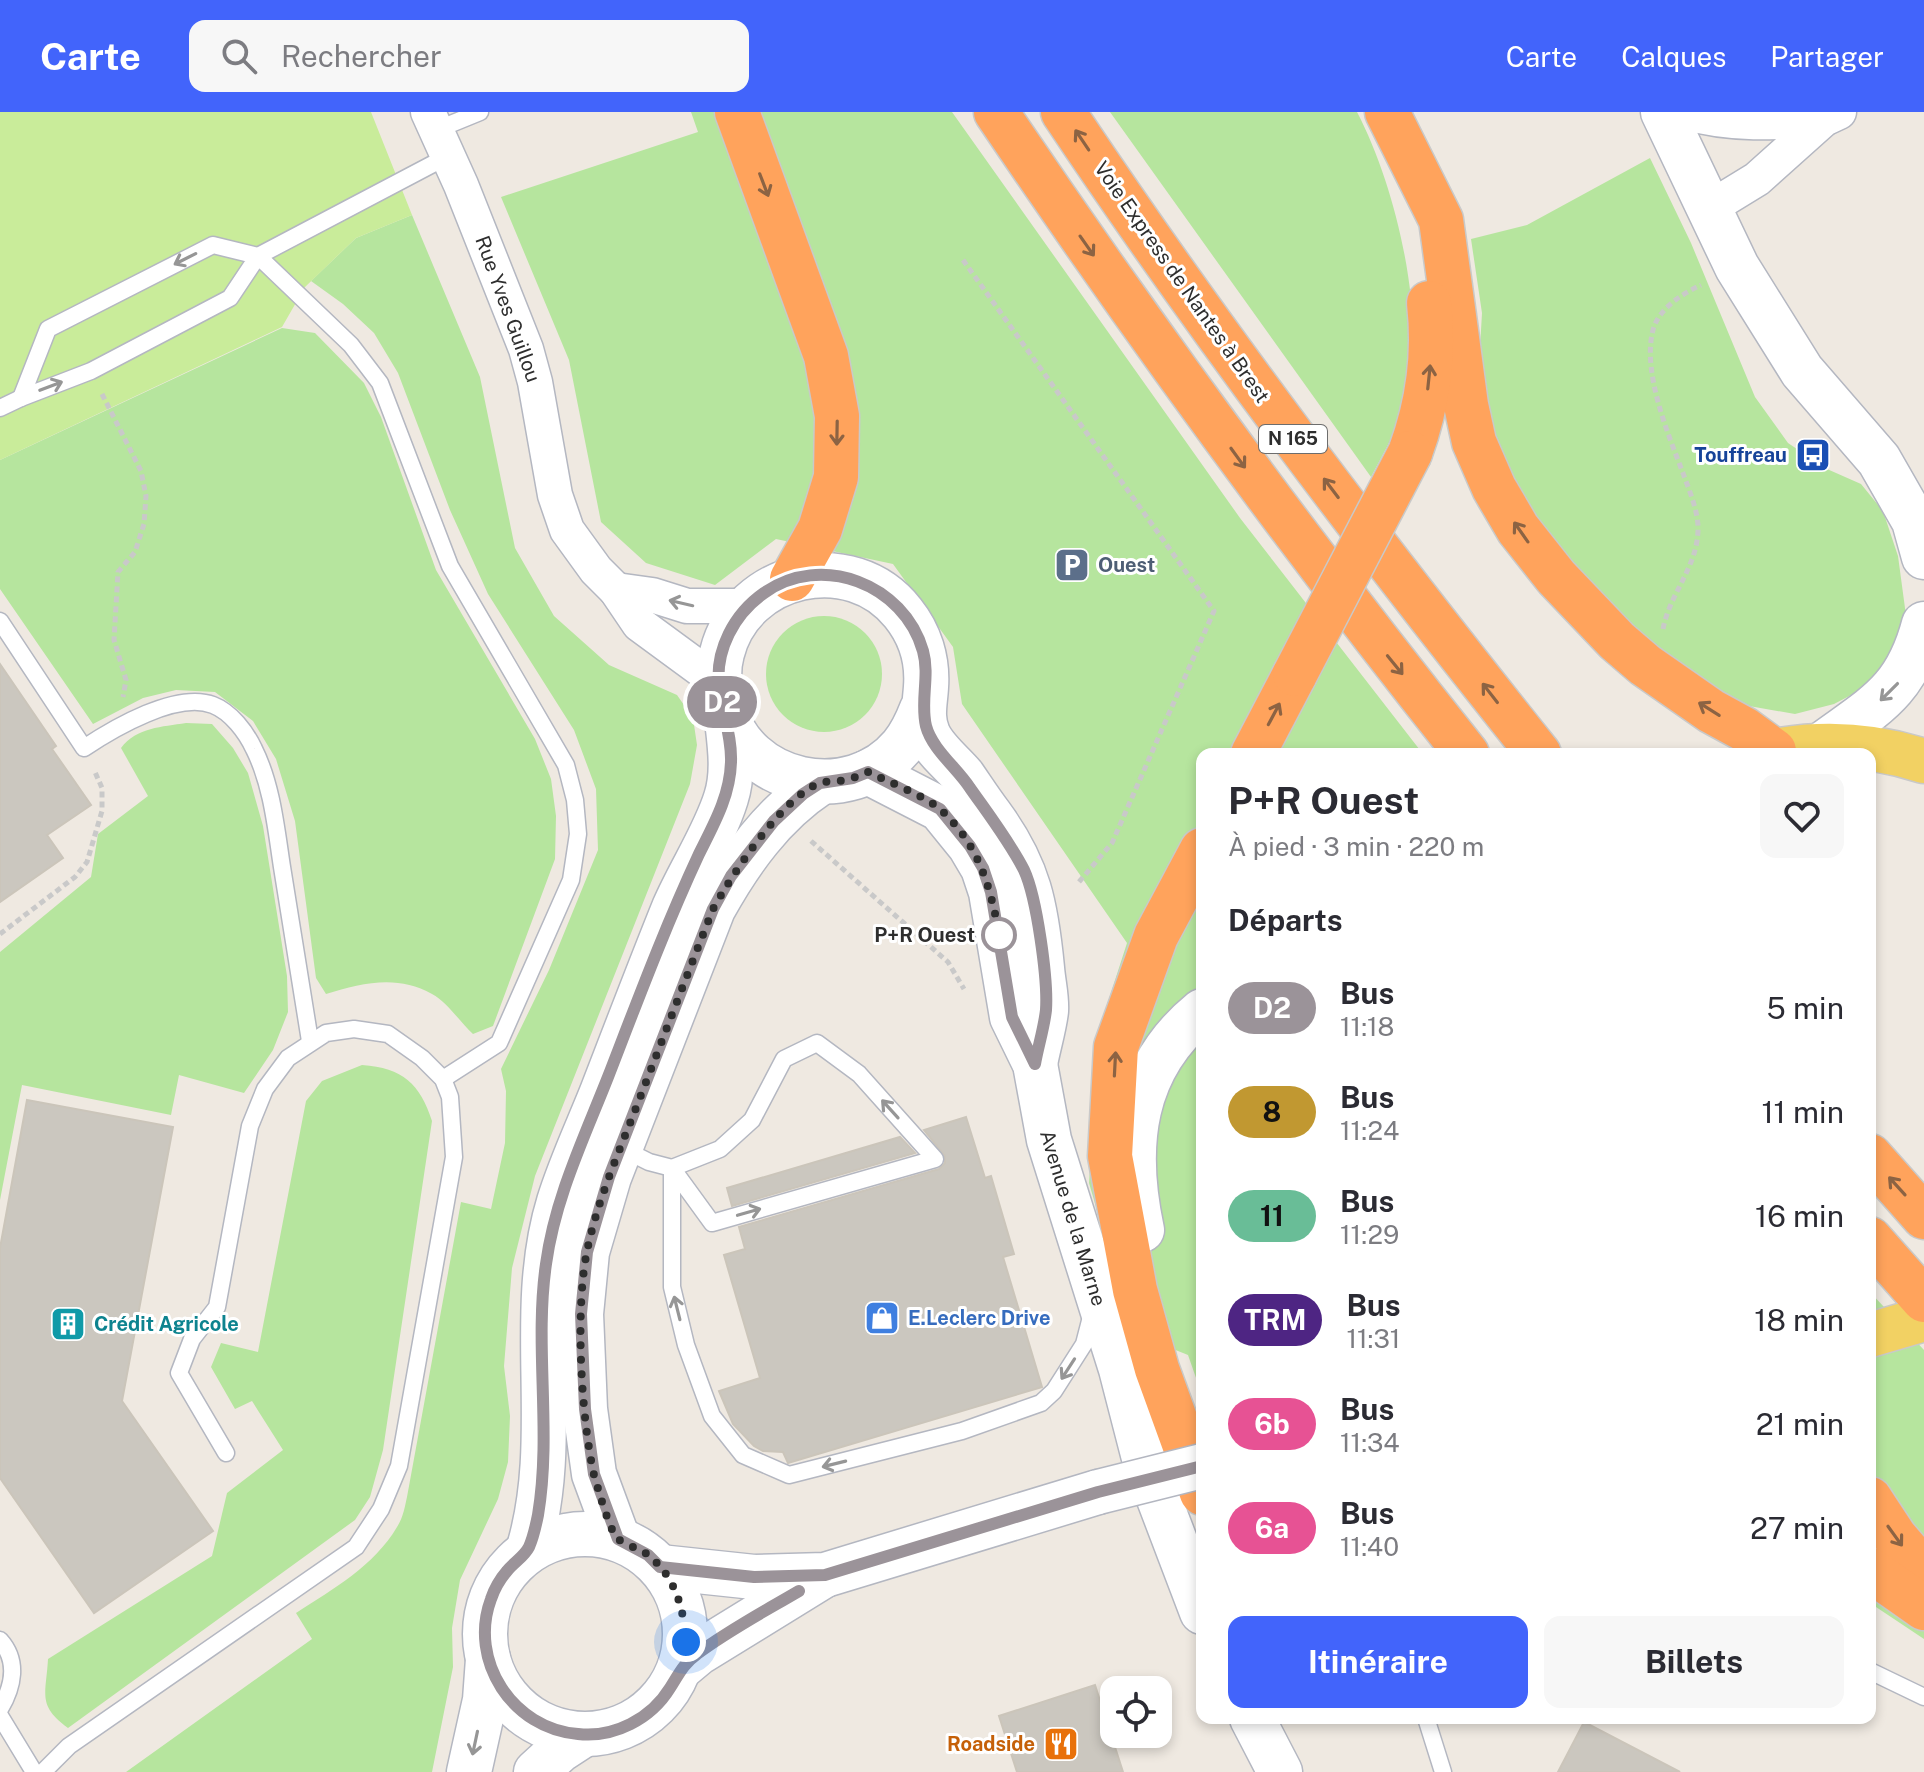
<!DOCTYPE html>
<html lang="fr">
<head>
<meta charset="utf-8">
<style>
	body { margin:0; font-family:"Public Sans",sans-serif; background:#f7f7f7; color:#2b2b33; height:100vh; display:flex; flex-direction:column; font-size:30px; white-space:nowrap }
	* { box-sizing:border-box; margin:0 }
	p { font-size:26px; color:#7c7c81 }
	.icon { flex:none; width:44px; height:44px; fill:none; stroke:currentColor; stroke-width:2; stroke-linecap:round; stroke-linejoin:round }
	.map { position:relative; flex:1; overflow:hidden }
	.sheet { position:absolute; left:1196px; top:636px; width:680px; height:976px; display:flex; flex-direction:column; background:#fff; border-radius:16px; box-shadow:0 4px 12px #0003 }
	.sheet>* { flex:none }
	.badge { padding:0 16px; border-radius:26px; font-size:28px; line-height:52px }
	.controls { position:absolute; left:1100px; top:1564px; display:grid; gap:16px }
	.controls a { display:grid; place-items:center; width:72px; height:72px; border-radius:16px; background:#fff; box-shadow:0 4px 12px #0003; font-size:40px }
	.you { position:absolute; width:40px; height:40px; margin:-20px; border:6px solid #fff; border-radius:50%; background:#1a73e8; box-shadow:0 0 0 12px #1a73e833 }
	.map>.badge { position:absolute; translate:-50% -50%; box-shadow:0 0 0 4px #fff }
	h2 { padding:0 32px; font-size:30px; line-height:72px }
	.round { display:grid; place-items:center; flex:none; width:84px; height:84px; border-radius:16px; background:#f7f7f7 }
	.summary { display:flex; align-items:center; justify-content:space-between; height:136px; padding:0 32px }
	h1 { font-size:38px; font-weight:700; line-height:60px }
	.button { display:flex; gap:16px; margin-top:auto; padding:16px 32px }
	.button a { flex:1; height:92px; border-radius:16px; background:#4264fb; color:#fff; font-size:32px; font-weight:700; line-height:92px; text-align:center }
	.button a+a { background:#f7f7f7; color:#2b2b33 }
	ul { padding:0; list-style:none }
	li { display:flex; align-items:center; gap:24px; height:104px; padding:0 32px }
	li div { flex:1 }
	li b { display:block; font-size:30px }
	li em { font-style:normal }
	li .badge { min-width:88px; font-weight:700; text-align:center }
	header { display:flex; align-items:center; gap:48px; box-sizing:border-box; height:112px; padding:0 40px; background:#4264fb; color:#fff }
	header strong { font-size:38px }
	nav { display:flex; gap:44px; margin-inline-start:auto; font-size:28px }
	.search { width:560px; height:72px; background:#f7f7f7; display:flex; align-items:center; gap:20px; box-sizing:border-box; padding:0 28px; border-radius:16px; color:#7c7c81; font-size:30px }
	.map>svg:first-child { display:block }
	.green { fill:#b6e59e }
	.pitch { fill:#c9ec9a }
	.building { fill:#cbc7bf; stroke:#cbc5ba; stroke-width:2 }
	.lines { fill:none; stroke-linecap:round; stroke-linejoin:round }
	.lane-casing { stroke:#b4b7c1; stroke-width:19 }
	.street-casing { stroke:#b4b7c1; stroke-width:37 }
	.secondary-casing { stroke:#b4b7c1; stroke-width:47 }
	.primary-casing { stroke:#c9c9c9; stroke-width:47 }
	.highway-casing { stroke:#c9c9c9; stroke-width:47 }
	.path { stroke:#c9c9c9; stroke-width:5; stroke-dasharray:6 4; stroke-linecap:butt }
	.lane { stroke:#fff; stroke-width:16 }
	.street { stroke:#fff; stroke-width:34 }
	.secondary { stroke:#fff; stroke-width:44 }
	.primary { stroke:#f2d163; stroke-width:44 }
	.highway { stroke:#ffa35c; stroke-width:44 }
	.secondary-bridge-casing { stroke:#b4b7c1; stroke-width:47; stroke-linecap:butt }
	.highway-bridge-casing { stroke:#c9c9c9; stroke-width:47; stroke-linecap:butt }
	.secondary-bridge { stroke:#fff; stroke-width:44 }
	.highway-bridge { stroke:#ffa35c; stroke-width:44 }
	.oneway { stroke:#8c6343 }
	.oneway2 { stroke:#969696 }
	.line-casing { stroke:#fff; stroke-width:18 }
	.line { stroke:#9b9399; stroke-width:12 }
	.walk { stroke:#2e2e2e; stroke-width:8; stroke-dasharray:0 14.4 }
	.stop-dot { fill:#fff; stroke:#9b9399; stroke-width:4 }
	.labels { text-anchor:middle; stroke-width:6; stroke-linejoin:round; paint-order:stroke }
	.shield { fill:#fff; stroke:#6d6d6d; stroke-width:2 }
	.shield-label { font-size:18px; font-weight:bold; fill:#2e2e2e }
	.street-label { font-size:20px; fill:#2e2e2e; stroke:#fff }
	.transit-label { font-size:20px; font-weight:bold; fill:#164399; stroke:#fff; text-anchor:end }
	.service-label { font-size:20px; font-weight:bold; fill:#4e5e75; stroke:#fff; text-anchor:start }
	.stop-label { font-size:20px; font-weight:bold; fill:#2e2e2e; stroke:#fff; text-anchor:end }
	.shop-label { font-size:20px; font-weight:bold; fill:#366cbe; stroke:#fff; text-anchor:start }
	.culture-label { font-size:20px; font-weight:bold; fill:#0d838f; stroke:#fff; text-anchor:start }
	.food-label { font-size:20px; font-weight:bold; fill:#c56008; stroke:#fff; text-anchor:end }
</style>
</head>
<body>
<header>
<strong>Carte</strong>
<div class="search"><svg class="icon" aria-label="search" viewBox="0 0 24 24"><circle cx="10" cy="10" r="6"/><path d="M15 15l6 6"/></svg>Rechercher</div>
<nav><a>Carte</a><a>Calques</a><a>Partager</a></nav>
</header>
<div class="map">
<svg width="1924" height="1660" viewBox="0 0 1924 1660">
	<rect width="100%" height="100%" fill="#efe9e1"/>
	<g class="green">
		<polygon points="691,0 952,0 1240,406 1423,642 1202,642 1202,1283 1188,1243 1133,1221 1089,1071 1099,918 1127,831 962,592 953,535 893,452 776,427 715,473 646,451 601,410 569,248 501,85 698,20"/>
		<path d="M 1110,0 L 1357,0 C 1394,71 1420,181 1412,262 C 1408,299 1388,333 1371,365 Z"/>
		<polygon points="1650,46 1691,131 1755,285 1788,331 1827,357 1861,372 1883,399 1898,444 1907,511 1876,570 1834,592 1795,602 1749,594 1673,553 1558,443 1505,362 1485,309 1479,253 1482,201 1471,127 1527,113"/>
		<path d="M 412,103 L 480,265 L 515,436 L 554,504 L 609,553 L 677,583 L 693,606 L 697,633 L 690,672 L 535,1064 L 512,1156 L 504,1254 L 510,1304 L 508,1350 L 498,1387 L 460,1468 L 452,1516 L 453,1555 L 432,1660 L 126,1660 L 312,1527 L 296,1501 C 333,1477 374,1454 397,1415 C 403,1406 405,1394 407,1385 L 461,1090 L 491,1097 L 505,1031 L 506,979 L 501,957 L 549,858 L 598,738 L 596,677 L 574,618 L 488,482 L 450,398 L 398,261 L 374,221 L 343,192 L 311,169 L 356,126 Z"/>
		<path d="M 282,216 L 315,221 L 364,271 L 381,305 L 436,458 L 535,627 L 551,667 L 556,704 L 555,747 L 493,914 L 473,922 C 460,910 447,890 432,882 C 397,862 362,871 326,882 L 316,866 L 295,709 L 276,647 L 253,609 L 215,580 L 176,578 L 143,586 L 93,612 L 0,477 L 0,348 Z"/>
		<circle cx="824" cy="562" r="58"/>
		<path d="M 186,611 L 212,612 L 233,636 L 248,661 L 263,714 L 287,864 L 288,900 L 273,938 L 244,981 L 179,963 L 171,1003 L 22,973 L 0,1088 L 0,840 L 91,765 L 98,722 L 148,684 L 121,636 C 137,615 162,615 186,611 Z"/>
		<path d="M 362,953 C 403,956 420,972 432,1009 L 383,1338 L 370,1385 L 355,1408 L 68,1616 C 37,1593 46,1583 48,1547 L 212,1444 L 227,1381 L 283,1338 L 252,1289 L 235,1297 L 211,1255 L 221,1231 L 258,1240 L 306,989 L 322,969 Z"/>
		<polygon points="1870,1180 1924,1238 1924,1527 1870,1491"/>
	</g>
	<polygon class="pitch" points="0,0 371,0 412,103 356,126 305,175 282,215 0,348"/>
	<g class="building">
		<polygon points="0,552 56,634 52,637 91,693 47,723 63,746 0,790"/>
		<polygon points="27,988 173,1015 122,1289 213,1419 94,1501 0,1366 0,1136"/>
		<polygon points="966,1005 985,1066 991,1064 1014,1142 1003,1145 1042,1275 788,1351 783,1340 763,1339 754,1334 733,1312 719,1279 760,1266 724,1143 745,1137 739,1115 939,1057 945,1051 945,1044 924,1018"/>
		<polygon points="900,1025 915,1041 732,1094 727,1076"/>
		<polygon points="1095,1573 1123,1660 1017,1660 999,1604"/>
		<polygon points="1584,1610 1680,1660 1558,1660"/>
	</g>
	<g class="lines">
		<g class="lane-casing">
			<g id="lane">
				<polyline points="436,18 480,0"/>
				<polyline points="0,296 21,286"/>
				<path d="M 0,509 L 84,636 C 114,616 177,579 213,593 C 231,600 246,620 254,637 C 272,673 276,716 282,755 C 291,813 301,871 310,929"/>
				<polyline points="443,967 499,931 571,768 578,722 575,688 566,653 450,454 380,271 351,233 258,144 213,133 48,217 21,286 91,259 230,186 258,144 448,44"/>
				<polyline points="623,1037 649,1050 672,1056 720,1037 752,1008 784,947 817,931 859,962 935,1047 712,1111 672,1056"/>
				<polyline points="672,1056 672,1175 686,1233 712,1304 743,1343 789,1363 962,1319 1041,1291 1054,1279 1084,1232 1092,1201"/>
				<path d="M 0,1528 C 19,1549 13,1575 0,1597"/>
				<polyline points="1870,1559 1924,1585"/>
				<polyline points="0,1604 34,1660"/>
				<polyline points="1426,1606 1443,1660"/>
				<polyline points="43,1660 69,1634 356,1435 381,1397 399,1354 454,1045 450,985 443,967 422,946 388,922 354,917 326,921 288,946 265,977 250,1014 217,1195 192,1227 179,1261 226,1341"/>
			</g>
		</g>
		<g class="street-casing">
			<g id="street">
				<polyline points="428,0 461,73 526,237 535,270 555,383 567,418 596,458 616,478 639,512 703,559 719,579"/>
				<path d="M 1684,0 C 1731,14 1776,11 1824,7"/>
				<polyline points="1708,97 1757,67 1824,7 1839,0"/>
				<polyline points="616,478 652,483 687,494 747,494"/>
			</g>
		</g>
		<g class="secondary-casing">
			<g id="secondary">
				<polyline points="1663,0 1737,155 1802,259 1879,348 1914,409 1924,445"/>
				<path d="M 922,597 C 917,610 911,623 902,634 C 850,696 744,673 724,595 C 719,577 717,559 722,541 C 742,460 851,435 903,501 C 920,522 928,548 926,575 C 925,592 921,605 928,622 C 935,638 952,651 963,664 C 972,677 981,691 991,704 C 1029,756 1036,794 1042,856 C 1043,870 1047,885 1046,899 C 1044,916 1038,935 1035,952"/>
				<path d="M 1820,634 C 1874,594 1906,581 1924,512"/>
				<polyline points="868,660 940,697 970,734 983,756 991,780 1012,905 1035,952 1049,1028 1121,1257 1145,1350 1202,1500"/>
				<path d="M 1142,1118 C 1124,1034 1132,956 1202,899"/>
				<circle cx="585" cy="1522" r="100"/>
				<path d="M 618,1427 L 594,1362 L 585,1297 L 581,1202 L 587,1140 L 609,1065 L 713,797 C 740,748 773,702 820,671"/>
				<path d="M 528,1439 C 563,1325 524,1204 559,1090 C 570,1054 587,1018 601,983 C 625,921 649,858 674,796 C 689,761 715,722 726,686 C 734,661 730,634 727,608"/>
				<polyline points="660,1455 754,1465 825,1463 1098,1380"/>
				<polyline points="680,1556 698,1541 823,1464"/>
				<polyline points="1252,1606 1280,1660"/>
				<polyline points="469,1660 485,1588 488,1547"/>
				<polyline points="536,1660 560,1638 583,1623"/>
			</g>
		</g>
		<g class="primary-casing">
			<g id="primary">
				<path d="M 1761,642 C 1815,629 1871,632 1924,649"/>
				<polyline points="1870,1223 1924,1207"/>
			</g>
		</g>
		<g class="highway-casing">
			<g id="highway">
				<polyline points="737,0 826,244 837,304 836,365 820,417 792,467"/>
				<path d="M 996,0 C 1145,221 1301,434 1467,642"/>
				<path d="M 1063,0 C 1211,222 1373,434 1539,642"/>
				<polyline points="1387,0 1441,108 1466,293 1474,330 1494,376 1518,417 1556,465 1617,529 1645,553 1711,599 1744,617 1774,639"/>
				<path d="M 1410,341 C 1428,292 1435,243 1429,191"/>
				<polyline points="1253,642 1295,562"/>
				<polyline points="1202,738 1156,824 1116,935 1110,1044 1135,1178 1157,1257 1202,1381"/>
				<polyline points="1870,1044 1924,1105"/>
				<polyline points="1870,1127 1924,1188"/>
				<polyline points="1870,1387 1895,1425 1924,1459"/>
				<polyline points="1870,1458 1924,1496"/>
			</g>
		</g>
		<g class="path">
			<polyline points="963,148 1214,499 1112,731 1079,770"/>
			<polyline points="102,282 141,359 146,384 144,412 135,440 118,460 114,528 126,568 123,585"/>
			<path d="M 1663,517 C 1670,480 1699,454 1698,414 C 1697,396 1689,378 1683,361 C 1668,322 1642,260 1653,218 C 1659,196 1682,182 1701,173"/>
			<polyline points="811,729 948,850 964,877"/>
			<polyline points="0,822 75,765 87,750 102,699 102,676 95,660"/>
		</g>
		<use href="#lane" class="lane"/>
		<use href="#street" class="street"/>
		<use href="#secondary" class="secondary"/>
		<use href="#primary" class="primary"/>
		<use href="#highway" class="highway"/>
		<g class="secondary-bridge-casing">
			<polyline id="secondary-bridge" points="1098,1380 1202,1354"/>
		</g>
		<g class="highway-bridge-casing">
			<polyline id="highway-bridge" points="1295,562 1410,341"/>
		</g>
		<use href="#secondary-bridge" class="secondary-bridge"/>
		<use href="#highway-bridge" class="highway-bridge"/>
	</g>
	<defs><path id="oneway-shaft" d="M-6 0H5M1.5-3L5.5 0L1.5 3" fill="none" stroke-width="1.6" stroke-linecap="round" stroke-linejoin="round" transform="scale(2)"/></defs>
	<g class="oneway">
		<use href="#oneway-shaft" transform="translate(1082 28) rotate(-124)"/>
		<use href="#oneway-shaft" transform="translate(764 73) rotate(69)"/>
		<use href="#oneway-shaft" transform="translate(1087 134) rotate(55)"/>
		<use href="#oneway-shaft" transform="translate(1429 265) rotate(-84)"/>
		<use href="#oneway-shaft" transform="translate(837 321) rotate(91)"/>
		<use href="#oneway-shaft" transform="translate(1238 346) rotate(54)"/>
		<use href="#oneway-shaft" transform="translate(1331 376) rotate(-127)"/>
		<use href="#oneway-shaft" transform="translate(1521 420) rotate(-125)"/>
		<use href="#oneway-shaft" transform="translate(1395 553) rotate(51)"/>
		<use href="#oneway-shaft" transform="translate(1490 581) rotate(-128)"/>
		<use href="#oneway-shaft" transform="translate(1709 597) rotate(-148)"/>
		<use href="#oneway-shaft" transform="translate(1274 602) rotate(-62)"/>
		<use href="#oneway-shaft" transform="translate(1115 952) rotate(-87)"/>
		<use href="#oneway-shaft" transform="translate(1897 1074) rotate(-132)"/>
		<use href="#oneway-shaft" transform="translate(1895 1424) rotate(54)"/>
	</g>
	<g class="oneway2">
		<use href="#oneway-shaft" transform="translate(185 147) rotate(153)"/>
		<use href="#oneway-shaft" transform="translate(51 274) rotate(-21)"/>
		<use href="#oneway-shaft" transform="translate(681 491) rotate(-167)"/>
		<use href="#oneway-shaft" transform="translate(1889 580) rotate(135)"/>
		<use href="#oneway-shaft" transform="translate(890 997) rotate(-132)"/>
		<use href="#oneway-shaft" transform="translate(749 1100) rotate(-16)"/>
		<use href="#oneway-shaft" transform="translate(677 1196) rotate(-104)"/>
		<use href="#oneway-shaft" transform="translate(1068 1257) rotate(123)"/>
		<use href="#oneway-shaft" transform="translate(834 1352) rotate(166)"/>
		<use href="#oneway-shaft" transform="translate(475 1631) rotate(102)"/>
	</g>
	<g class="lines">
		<g class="line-casing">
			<path id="line" d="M 799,1479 C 765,1499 729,1518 697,1542 C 683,1552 679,1562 670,1576 C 651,1607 614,1626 578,1622 C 513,1617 468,1549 491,1487 C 494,1478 501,1466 507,1459 C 514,1450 524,1445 529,1435 C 533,1426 536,1413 538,1403 C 552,1319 534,1234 546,1152 C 555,1086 584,1026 608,965 C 637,890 665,815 699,742 C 714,712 730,684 731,650 C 732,624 722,600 719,575 C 715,538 734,502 764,481 C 821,440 904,472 923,539 C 930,564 920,589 926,614 C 932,637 957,656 970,676 C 989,703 1009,729 1024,758 C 1037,786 1048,868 1046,898 C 1044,916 1038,935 1035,952 L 1012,905 L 991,780 L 983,756 L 970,734 L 940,697 L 868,660 L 853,666 L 820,671 L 803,682 L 774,709 L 731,764 L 713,797 L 609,1065 L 587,1140 L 581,1202 L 585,1297 L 594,1362 L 618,1427 L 648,1443 L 660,1455 L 754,1465 L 825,1463 L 1098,1380 L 1202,1354"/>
		</g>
		<use href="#line" class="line"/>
		<path class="walk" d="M 686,1530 C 684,1495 674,1461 644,1440 C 637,1436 623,1432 617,1426 C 609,1417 598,1376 594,1363 C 581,1304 575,1198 587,1139 C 597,1090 618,1042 636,996 C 662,929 687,863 713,797 C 732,763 783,684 820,671 C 826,669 833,670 839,669 C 849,668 859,664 868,660 C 887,669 927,685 941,698 C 980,734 991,777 1000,827 L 999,823"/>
	</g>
	<defs>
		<g id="bus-square" transform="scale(1.8)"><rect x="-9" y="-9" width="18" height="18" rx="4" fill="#1a4fb4" stroke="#fff"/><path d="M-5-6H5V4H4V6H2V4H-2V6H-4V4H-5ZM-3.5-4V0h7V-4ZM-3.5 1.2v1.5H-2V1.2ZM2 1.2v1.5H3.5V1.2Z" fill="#fff"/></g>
		<g id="parking-square" transform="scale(1.8)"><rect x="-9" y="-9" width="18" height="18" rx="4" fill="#5c6f8a" stroke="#fff"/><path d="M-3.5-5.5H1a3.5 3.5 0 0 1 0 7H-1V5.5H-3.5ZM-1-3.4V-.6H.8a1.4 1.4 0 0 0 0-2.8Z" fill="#fff"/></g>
		<g id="shop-square" transform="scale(1.8)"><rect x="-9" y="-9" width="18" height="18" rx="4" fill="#3f7fe0" stroke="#fff"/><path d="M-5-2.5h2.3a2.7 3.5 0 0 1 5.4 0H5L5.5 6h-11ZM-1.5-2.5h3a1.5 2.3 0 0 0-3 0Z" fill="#fff"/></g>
		<g id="building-square" transform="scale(1.8)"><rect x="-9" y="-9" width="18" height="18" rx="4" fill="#0f9aa8" stroke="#fff"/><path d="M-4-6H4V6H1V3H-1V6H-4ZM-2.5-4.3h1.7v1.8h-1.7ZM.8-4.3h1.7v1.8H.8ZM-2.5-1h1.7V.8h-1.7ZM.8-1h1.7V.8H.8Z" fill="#fff"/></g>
		<g id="restaurant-square" transform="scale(1.8)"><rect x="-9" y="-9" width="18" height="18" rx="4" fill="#e8710a" stroke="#fff"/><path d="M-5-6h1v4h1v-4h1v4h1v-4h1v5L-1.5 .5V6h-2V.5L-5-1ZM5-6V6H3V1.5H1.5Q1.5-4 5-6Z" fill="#fff"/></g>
	</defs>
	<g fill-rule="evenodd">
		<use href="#bus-square" x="1813" y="343"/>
		<use href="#parking-square" x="1072" y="453"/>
		<use href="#shop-square" x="882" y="1206"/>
		<use href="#building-square" x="68" y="1212"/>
		<use href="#restaurant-square" x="1061" y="1632"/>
	</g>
	<circle class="stop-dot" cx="999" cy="823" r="16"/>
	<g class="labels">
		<rect class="shield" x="1259" y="313" width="68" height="28" rx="6"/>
		<g class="shield-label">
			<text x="1293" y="333">N 165</text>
		</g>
		<g class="street-label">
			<text transform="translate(1182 170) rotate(55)" y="7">Voie Express de Nantes à Brest</text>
			<text transform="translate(508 197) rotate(70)" y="7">Rue Yves Guillou</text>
			<text transform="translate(1073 1106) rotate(73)" y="7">Avenue de la Marne</text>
		</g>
		<g class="transit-label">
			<text x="1787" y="350">Touffreau</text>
		</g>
		<g class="service-label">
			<text x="1098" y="460">Ouest</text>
		</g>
		<g class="stop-label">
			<text x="975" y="830">P+R Ouest</text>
		</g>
		<g class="shop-label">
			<text x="908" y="1213">E.Leclerc Drive</text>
		</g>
		<g class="culture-label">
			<text x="94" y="1219">Crédit Agricole</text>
		</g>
		<g class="food-label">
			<text x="1035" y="1639">Roadside</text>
		</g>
	</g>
</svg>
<div class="controls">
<a><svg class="icon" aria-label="locate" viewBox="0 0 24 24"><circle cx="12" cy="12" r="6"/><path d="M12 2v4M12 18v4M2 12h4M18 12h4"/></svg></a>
</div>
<div class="you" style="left:686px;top:1530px"></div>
<b class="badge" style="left:722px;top:590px;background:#9b9399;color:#fff">D2</b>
<section class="sheet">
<div class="summary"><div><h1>P+R Ouest</h1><p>À pied · 3 min · 220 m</p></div><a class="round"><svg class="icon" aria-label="heart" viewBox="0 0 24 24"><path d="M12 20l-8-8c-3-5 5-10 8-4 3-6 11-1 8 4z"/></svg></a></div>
<h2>Départs</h2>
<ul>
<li><span class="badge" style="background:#9b9399;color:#fff">D2</span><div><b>Bus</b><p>11:18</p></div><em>5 min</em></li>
<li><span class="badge" style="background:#c19831;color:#111">8</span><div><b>Bus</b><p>11:24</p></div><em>11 min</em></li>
<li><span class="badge" style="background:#69bd97;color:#111">11</span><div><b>Bus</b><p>11:29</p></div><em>16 min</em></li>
<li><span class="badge" style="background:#4e2583;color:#fff">TRM</span><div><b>Bus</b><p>11:31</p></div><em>18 min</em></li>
<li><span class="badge" style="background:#e75294;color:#fff">6b</span><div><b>Bus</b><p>11:34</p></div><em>21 min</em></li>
<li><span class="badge" style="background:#e75294;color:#fff">6a</span><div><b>Bus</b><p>11:40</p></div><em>27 min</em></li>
</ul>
<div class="button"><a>Itinéraire</a><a>Billets</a></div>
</section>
</div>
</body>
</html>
